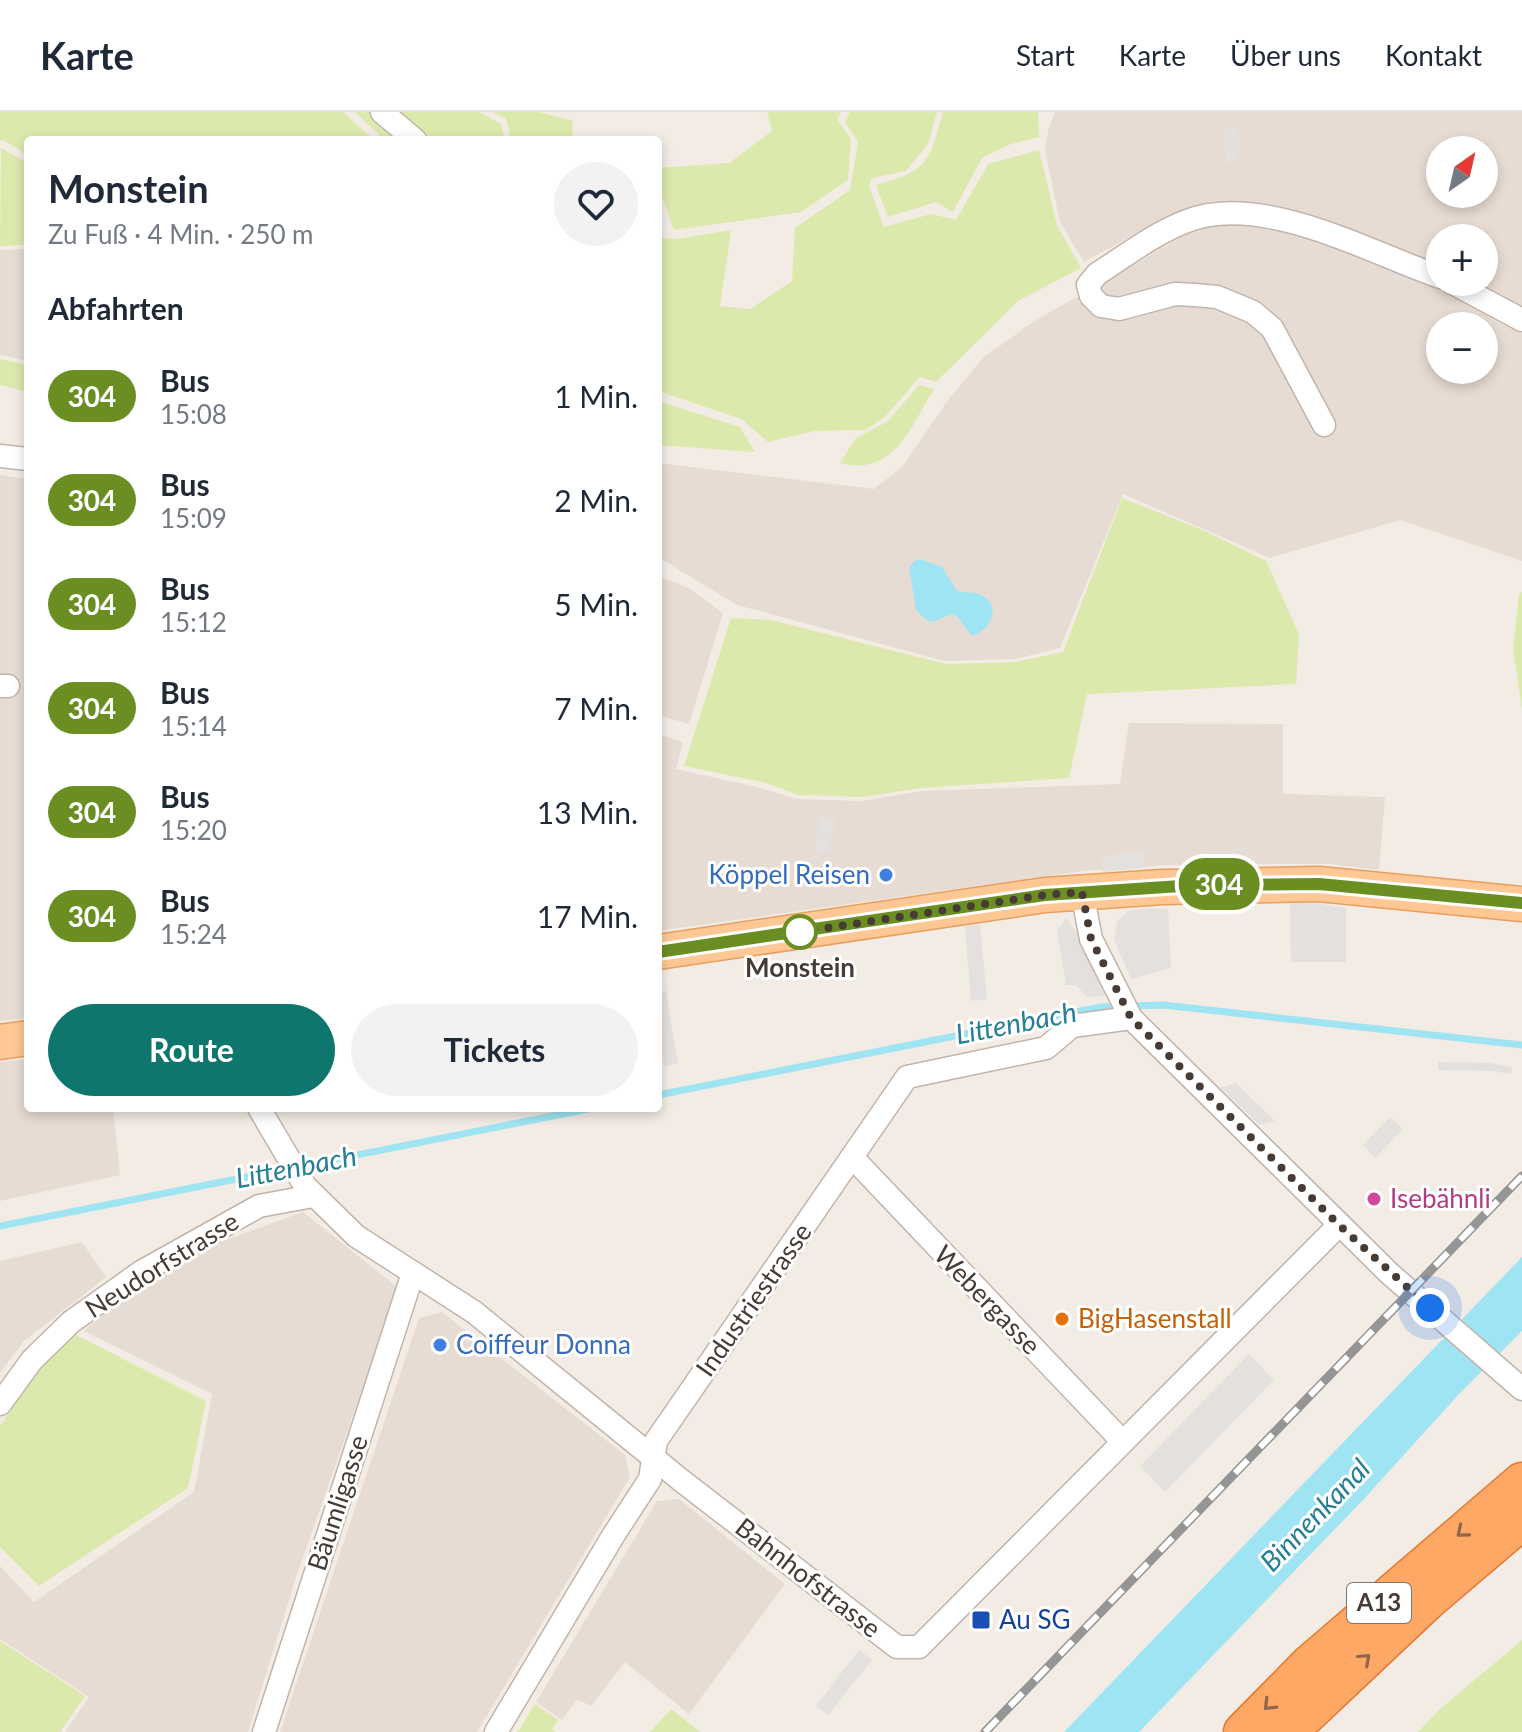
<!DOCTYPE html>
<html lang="de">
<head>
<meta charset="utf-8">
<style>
	body { margin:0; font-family:Lato,sans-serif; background:#f2f2f3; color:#1f2937; height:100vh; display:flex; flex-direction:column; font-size:30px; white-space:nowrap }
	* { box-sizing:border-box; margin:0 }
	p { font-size:26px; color:#747a83 }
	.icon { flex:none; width:44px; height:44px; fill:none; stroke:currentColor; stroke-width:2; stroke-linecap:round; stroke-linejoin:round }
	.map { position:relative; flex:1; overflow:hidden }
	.side { position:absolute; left:24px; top:24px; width:638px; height:976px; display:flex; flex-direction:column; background:#fff; border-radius:8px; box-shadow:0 4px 12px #0003 }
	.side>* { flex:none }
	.badge { padding:0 16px; border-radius:26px; font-size:28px; line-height:52px }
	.needle { width:52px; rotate:34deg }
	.fabs { position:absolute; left:1426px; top:24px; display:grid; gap:16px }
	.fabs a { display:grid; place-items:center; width:72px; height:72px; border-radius:50%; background:#fff; box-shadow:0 4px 12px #0003; font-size:40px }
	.you { position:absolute; width:40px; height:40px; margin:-20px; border:6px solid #fff; border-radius:50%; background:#1a73e8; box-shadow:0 0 0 12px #1a73e833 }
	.map>.badge { position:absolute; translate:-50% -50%; box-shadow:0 0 0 4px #fff }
	h2 { padding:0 24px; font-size:30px; line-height:72px }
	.round { display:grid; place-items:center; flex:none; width:84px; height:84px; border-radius:42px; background:#f2f2f3 }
	.head { display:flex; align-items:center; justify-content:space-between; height:136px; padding:0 24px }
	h1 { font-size:38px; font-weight:700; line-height:60px }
	.button { display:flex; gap:16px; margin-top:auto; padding:16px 24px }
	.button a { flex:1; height:92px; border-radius:48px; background:#0f766e; color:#fff; font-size:32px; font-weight:700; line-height:92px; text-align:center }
	.button a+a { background:#f2f2f3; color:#1f2937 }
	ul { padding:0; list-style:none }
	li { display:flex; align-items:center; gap:24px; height:104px; padding:0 24px }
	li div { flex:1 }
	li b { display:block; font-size:30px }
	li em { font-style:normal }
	li .badge { min-width:88px; font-weight:700; text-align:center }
	header { display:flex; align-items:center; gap:48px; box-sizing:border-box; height:112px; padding:0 40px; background:#fff; border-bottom:2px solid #e0e1e3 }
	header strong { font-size:38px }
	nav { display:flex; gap:44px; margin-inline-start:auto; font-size:28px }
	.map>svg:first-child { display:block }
	.residential { fill:#e7dcd3; fill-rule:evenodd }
	.green { fill:#dce9ad }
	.parking { fill:#e4e0de }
	.water { fill:#9fe4f2 }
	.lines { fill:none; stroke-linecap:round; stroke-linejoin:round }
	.stream { stroke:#9fe4f2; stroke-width:7 }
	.minor-casing { stroke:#c2b4ab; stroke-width:25 }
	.primary-casing { stroke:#e79f60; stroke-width:37 }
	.motorway-casing { stroke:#e27831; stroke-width:41 }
	.minor { stroke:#fff; stroke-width:22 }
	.primary { stroke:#ffc793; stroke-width:34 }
	.motorway { stroke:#ffa865; stroke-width:38 }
	.rail-casing { stroke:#959595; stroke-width:9 }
	.rail { stroke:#fff; stroke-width:6; stroke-dasharray:18; stroke-linecap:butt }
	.oneway { stroke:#906748 }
	.line-casing { stroke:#fff; stroke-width:18 }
	.line { stroke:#6b8e23; stroke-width:12 }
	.walk { stroke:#463b35; stroke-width:8; stroke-dasharray:0 14.4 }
	.shop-dot { fill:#3f7fe0; stroke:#fff; stroke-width:3 }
	.stop-dot { fill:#fff; stroke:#6b8e23; stroke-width:4 }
	.hotel-dot { fill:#d1479c; stroke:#fff; stroke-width:3 }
	.food-dot { fill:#e8710a; stroke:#fff; stroke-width:3 }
	.transit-dot { fill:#1a4fb4; stroke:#fff; stroke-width:3 }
	.labels { text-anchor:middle; stroke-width:6; stroke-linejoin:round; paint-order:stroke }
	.shield { fill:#fff; stroke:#7e7672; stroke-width:2 }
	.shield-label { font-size:24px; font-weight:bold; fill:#463b35 }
	.shop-label { font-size:26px; fill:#366cbe; stroke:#fff; text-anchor:end }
	.stop-label { font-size:26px; font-weight:bold; fill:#463b35; stroke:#fff }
	.hotel-label { font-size:26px; fill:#b23c85; stroke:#fff; text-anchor:start }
	.street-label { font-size:26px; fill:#463b35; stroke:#fff }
	.food-label { font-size:26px; fill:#c56008; stroke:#fff; text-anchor:start }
	.transit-label { font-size:26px; fill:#164399; stroke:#fff; text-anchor:start }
	.water-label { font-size:28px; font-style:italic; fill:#267f94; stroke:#fff }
</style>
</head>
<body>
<header>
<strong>Karte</strong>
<nav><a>Start</a><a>Karte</a><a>Über uns</a><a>Kontakt</a></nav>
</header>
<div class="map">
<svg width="1522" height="1620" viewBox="0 0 1522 1620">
	<rect width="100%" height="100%" fill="#f3ece5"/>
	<g class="residential">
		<path d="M 1055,0 L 1522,0 L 1522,194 L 1479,170 L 1484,170 L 1484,126 L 1440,126 L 1440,152 L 1270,92 L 1211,89 L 1166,105 L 1084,150 L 1060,110 L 1045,38 L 1048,19 ZM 1440,38 L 1484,38 L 1484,82 L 1440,82 Z"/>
		<path d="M 1227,111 L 1297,122 L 1440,175 L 1496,209 L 1522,221 L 1522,449 L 1400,408 L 1270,446 L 1123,382 L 1060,536 L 1015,547 L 944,549 L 737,493 L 658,445 L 658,351 L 874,377 L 902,355 L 948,288 L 984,245 L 1033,210 L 1192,119 ZM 1440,214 L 1484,214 L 1484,258 L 1440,258 Z"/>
		<polygon points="28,137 28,249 0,243 0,138"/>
		<polygon points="0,363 28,367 28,906 0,909"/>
		<polygon points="658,464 689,476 723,501 689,612 658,603"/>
		<polygon points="1129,611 1283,612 1283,682 1385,685 1379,758 1329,752 1274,752 1165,753 1083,759 658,819 658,622 683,630 676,657 761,676 796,687 861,689 922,679 1120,672"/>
		<polygon points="28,947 28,996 113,996 120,1063 0,1089 0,950"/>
		<polygon points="303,1100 398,1176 297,1462 248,1620 65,1620 89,1585 0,1527 0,1454 34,1490 194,1380 212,1282 84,1219 131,1178 212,1133"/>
		<polygon points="82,1130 106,1165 23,1230 0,1261 0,1149"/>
		<polygon points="442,1200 625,1343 630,1365 477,1620 280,1620 419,1206"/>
		<polygon points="679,1387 785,1472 689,1602 625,1550 591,1594 577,1587 562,1608 536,1590 657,1389"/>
	</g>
	<g class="green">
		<polygon points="0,0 343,0 374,28 28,28 28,43 3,28 0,29"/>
		<polygon points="355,0 479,0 501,12 505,28 385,28"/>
		<polygon points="493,0 539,0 573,9 572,28 511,28 506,7"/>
		<polygon points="767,0 841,0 837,8 851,27 848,68 801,100 674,118 658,73 658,56 729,51 772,19"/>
		<polygon points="850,0 937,0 928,32 906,59 872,66 869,74 884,115 931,102 956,108 988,52 1039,38 1057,113 1081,156 1018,189 936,270 920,265 885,305 865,318 814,319 768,330 741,307 658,279 658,126 677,127 731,118 720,194 750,197 792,169 795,116 850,78 858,30 845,10"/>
		<path d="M 943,0 L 1038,0 L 1039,25 L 1011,32 L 982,46 L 953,100 L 936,90 L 888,105 L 876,73 C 928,59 929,51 943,0 Z"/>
		<polygon points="1,36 28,51 28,133 0,134"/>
		<polygon points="0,247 28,253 28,280 0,273"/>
		<path d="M 919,273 L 934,277 C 910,316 894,365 840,351 L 855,327 L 888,309 Z"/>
		<polygon points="658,289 740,315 755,340 658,333"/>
		<polygon points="1122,386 1205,419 1266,449 1299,522 1296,572 1087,582 1069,666 922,676 862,685 798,683 766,671 684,654 731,506 771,508 946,552 1016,550 1063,540"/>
		<polygon points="1522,480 1522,597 1513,537 1519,482"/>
		<polygon points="76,1223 206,1289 188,1376 39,1474 0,1435 0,1314 42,1253"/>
		<polygon points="1522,1528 1522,1620 1418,1620 1439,1598"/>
		<polygon points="0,1529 85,1584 60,1620 0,1620"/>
		<polygon points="535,1592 558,1608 552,1617 555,1620 518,1620"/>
		<polygon points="671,1597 700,1620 650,1620"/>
	</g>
	<g class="parking">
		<polygon points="1222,16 1237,18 1241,33 1238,46 1232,52 1227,52"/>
		<polygon points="821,706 836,707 828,740 813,740"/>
		<polygon points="1144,739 1145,756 1103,760 1101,744"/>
		<polygon points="1290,787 1346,796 1346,850 1291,850"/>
		<polygon points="1147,796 1168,797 1171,856 1131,867 1114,827 1117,810 1128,799"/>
		<polygon points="1066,806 1076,820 1105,884 1087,885 1076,873 1066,873 1057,819"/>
		<polygon points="980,813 987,887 971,889 965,814"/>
		<polygon points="666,879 678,952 664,954 658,912 658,880"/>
		<polygon points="1438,950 1490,951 1512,955 1511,962 1491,959 1438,958"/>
		<polygon points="1236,971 1275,1009 1259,1013 1221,976"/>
		<polygon points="1390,1005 1403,1017 1375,1046 1363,1033"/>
		<polygon points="1249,1242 1274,1268 1165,1380 1140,1354"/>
		<polygon points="859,1538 872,1548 828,1603 816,1594"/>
	</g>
	<g class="water">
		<path d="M 920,447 L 942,455 L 957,479 C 965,481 975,479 983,484 C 1002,495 990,518 973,524 C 964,518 964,508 953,502 C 933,508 934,517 916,498 L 909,455 L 915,449 Z"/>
		<polygon points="1522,1145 1522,1219 1460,1281 1362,1389 1166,1592 1139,1620 1064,1620"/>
	</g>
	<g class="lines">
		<g class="stream">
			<polyline points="658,983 1101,895 1163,893 1522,933"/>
			<polyline points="0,1114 593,996"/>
		</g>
		<g class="minor-casing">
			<g id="minor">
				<polyline points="382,0 415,28"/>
				<polyline points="1451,170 1522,208"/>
				<path d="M 1324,313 L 1272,216 L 1253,200 L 1217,185 L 1195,183 L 1175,182 L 1119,197 L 1101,194 L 1091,184 L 1088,173 L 1097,162 C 1125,144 1155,121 1187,109 C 1261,80 1369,140 1440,165"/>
				<polyline points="0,344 28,347"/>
				<polyline points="0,574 8,574"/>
				<polyline points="1082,780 1091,827 1131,906 1390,1162 1522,1277"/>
				<polyline points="259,996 305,1074 356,1124 474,1200 682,1369 897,1535 919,1535 1339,1113"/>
				<polyline points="852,1045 1123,1330"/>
				<polyline points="0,1292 32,1248 71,1210 141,1160 259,1094 313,1084"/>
				<polyline points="264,1620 413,1161"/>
				<polyline points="496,1620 613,1424 650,1367 656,1329 907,965 1046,936 1072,914 1131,906"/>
			</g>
		</g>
		<g class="primary-casing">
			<g id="primary">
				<polyline points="658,840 1045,783 1163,775 1319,772 1522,792"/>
				<polyline points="0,930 28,926"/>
			</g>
		</g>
		<g class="motorway-casing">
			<g id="motorway">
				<polyline points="1243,1620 1310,1552 1522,1370"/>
				<polyline points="1288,1620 1427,1489 1522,1408"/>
			</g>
		</g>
		<use href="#minor" class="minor"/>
		<use href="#primary" class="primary"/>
		<use href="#motorway" class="motorway"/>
		<g class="rail-casing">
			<polyline id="rail" points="985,1620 1522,1064"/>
		</g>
		<use href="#rail" class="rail"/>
	</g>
	<defs><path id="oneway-chevron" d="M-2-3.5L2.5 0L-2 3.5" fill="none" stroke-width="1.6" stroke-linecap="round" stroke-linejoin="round" transform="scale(2)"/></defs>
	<g class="oneway">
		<use href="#oneway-chevron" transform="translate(1462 1420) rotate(140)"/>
		<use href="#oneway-chevron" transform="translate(1365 1547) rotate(-42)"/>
		<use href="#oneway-chevron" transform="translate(1269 1593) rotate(135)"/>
	</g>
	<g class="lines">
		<g class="line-casing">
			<polyline id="line" points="658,840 1045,783 1196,773 1319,772 1522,791"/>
		</g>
		<use href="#line" class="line"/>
		<polyline class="walk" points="800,820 1045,783 1082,780 1091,827 1131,906 1339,1113 1430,1196"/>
	</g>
	<g class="shop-dot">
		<circle cx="886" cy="763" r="8"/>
		<circle cx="440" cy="1233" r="8"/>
	</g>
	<circle class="stop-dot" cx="800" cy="820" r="16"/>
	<circle class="hotel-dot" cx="1374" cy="1087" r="8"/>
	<circle class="food-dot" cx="1062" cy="1207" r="8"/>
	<rect class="transit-dot" x="971" y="1498" width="20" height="20" rx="4"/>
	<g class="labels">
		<rect class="shield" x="1347" y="1471" width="64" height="40" rx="6"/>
		<g class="shield-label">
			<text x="1379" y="1499">A13</text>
		</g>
		<g class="shop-label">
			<text x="870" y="772">Köppel Reisen</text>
			<text x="456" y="1242" text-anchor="start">Coiffeur Donna</text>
		</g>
		<g class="stop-label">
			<text x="800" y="865">Monstein</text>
		</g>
		<g class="hotel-label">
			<text x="1390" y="1096">Isebähnli</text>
		</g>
		<g class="street-label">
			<text transform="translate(162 1153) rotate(-32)" y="9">Neudorfstrasse</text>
			<text transform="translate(754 1188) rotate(-55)" y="9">Industriestrasse</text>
			<text transform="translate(987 1188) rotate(46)" y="9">Webergasse</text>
			<text transform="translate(338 1391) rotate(-72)" y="9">Bäumligasse</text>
			<text transform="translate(808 1466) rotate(38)" y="9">Bahnhofstrasse</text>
		</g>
		<g class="food-label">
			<text x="1078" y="1216">BigHasenstall</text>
		</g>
		<g class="transit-label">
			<text x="999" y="1517">Au SG</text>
		</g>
		<g class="water-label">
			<text transform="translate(1016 911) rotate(-11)" y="10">Littenbach</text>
			<text transform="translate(296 1055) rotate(-11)" y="10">Littenbach</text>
			<text transform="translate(1315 1403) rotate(-46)" y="10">Binnenkanal</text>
		</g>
	</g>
</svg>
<div class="fabs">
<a><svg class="needle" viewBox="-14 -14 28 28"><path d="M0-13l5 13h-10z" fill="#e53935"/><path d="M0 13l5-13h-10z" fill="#747a83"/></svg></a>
<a>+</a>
<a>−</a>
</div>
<div class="you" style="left:1430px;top:1196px"></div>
<b class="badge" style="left:1219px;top:772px;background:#6b8e23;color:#fff">304</b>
<section class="side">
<div class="head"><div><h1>Monstein</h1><p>Zu Fuß · 4 Min. · 250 m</p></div><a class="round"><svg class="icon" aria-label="heart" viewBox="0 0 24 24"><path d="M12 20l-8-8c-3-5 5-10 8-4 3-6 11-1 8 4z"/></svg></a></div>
<h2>Abfahrten</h2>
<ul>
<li><span class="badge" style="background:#6b8e23;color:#fff">304</span><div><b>Bus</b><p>15:08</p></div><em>1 Min.</em></li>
<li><span class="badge" style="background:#6b8e23;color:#fff">304</span><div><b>Bus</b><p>15:09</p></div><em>2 Min.</em></li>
<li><span class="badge" style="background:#6b8e23;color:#fff">304</span><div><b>Bus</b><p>15:12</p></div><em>5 Min.</em></li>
<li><span class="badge" style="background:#6b8e23;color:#fff">304</span><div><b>Bus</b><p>15:14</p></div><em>7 Min.</em></li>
<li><span class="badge" style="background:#6b8e23;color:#fff">304</span><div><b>Bus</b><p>15:20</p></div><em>13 Min.</em></li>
<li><span class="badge" style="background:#6b8e23;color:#fff">304</span><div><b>Bus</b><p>15:24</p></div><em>17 Min.</em></li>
</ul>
<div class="button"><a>Route</a><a>Tickets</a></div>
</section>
</div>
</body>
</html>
